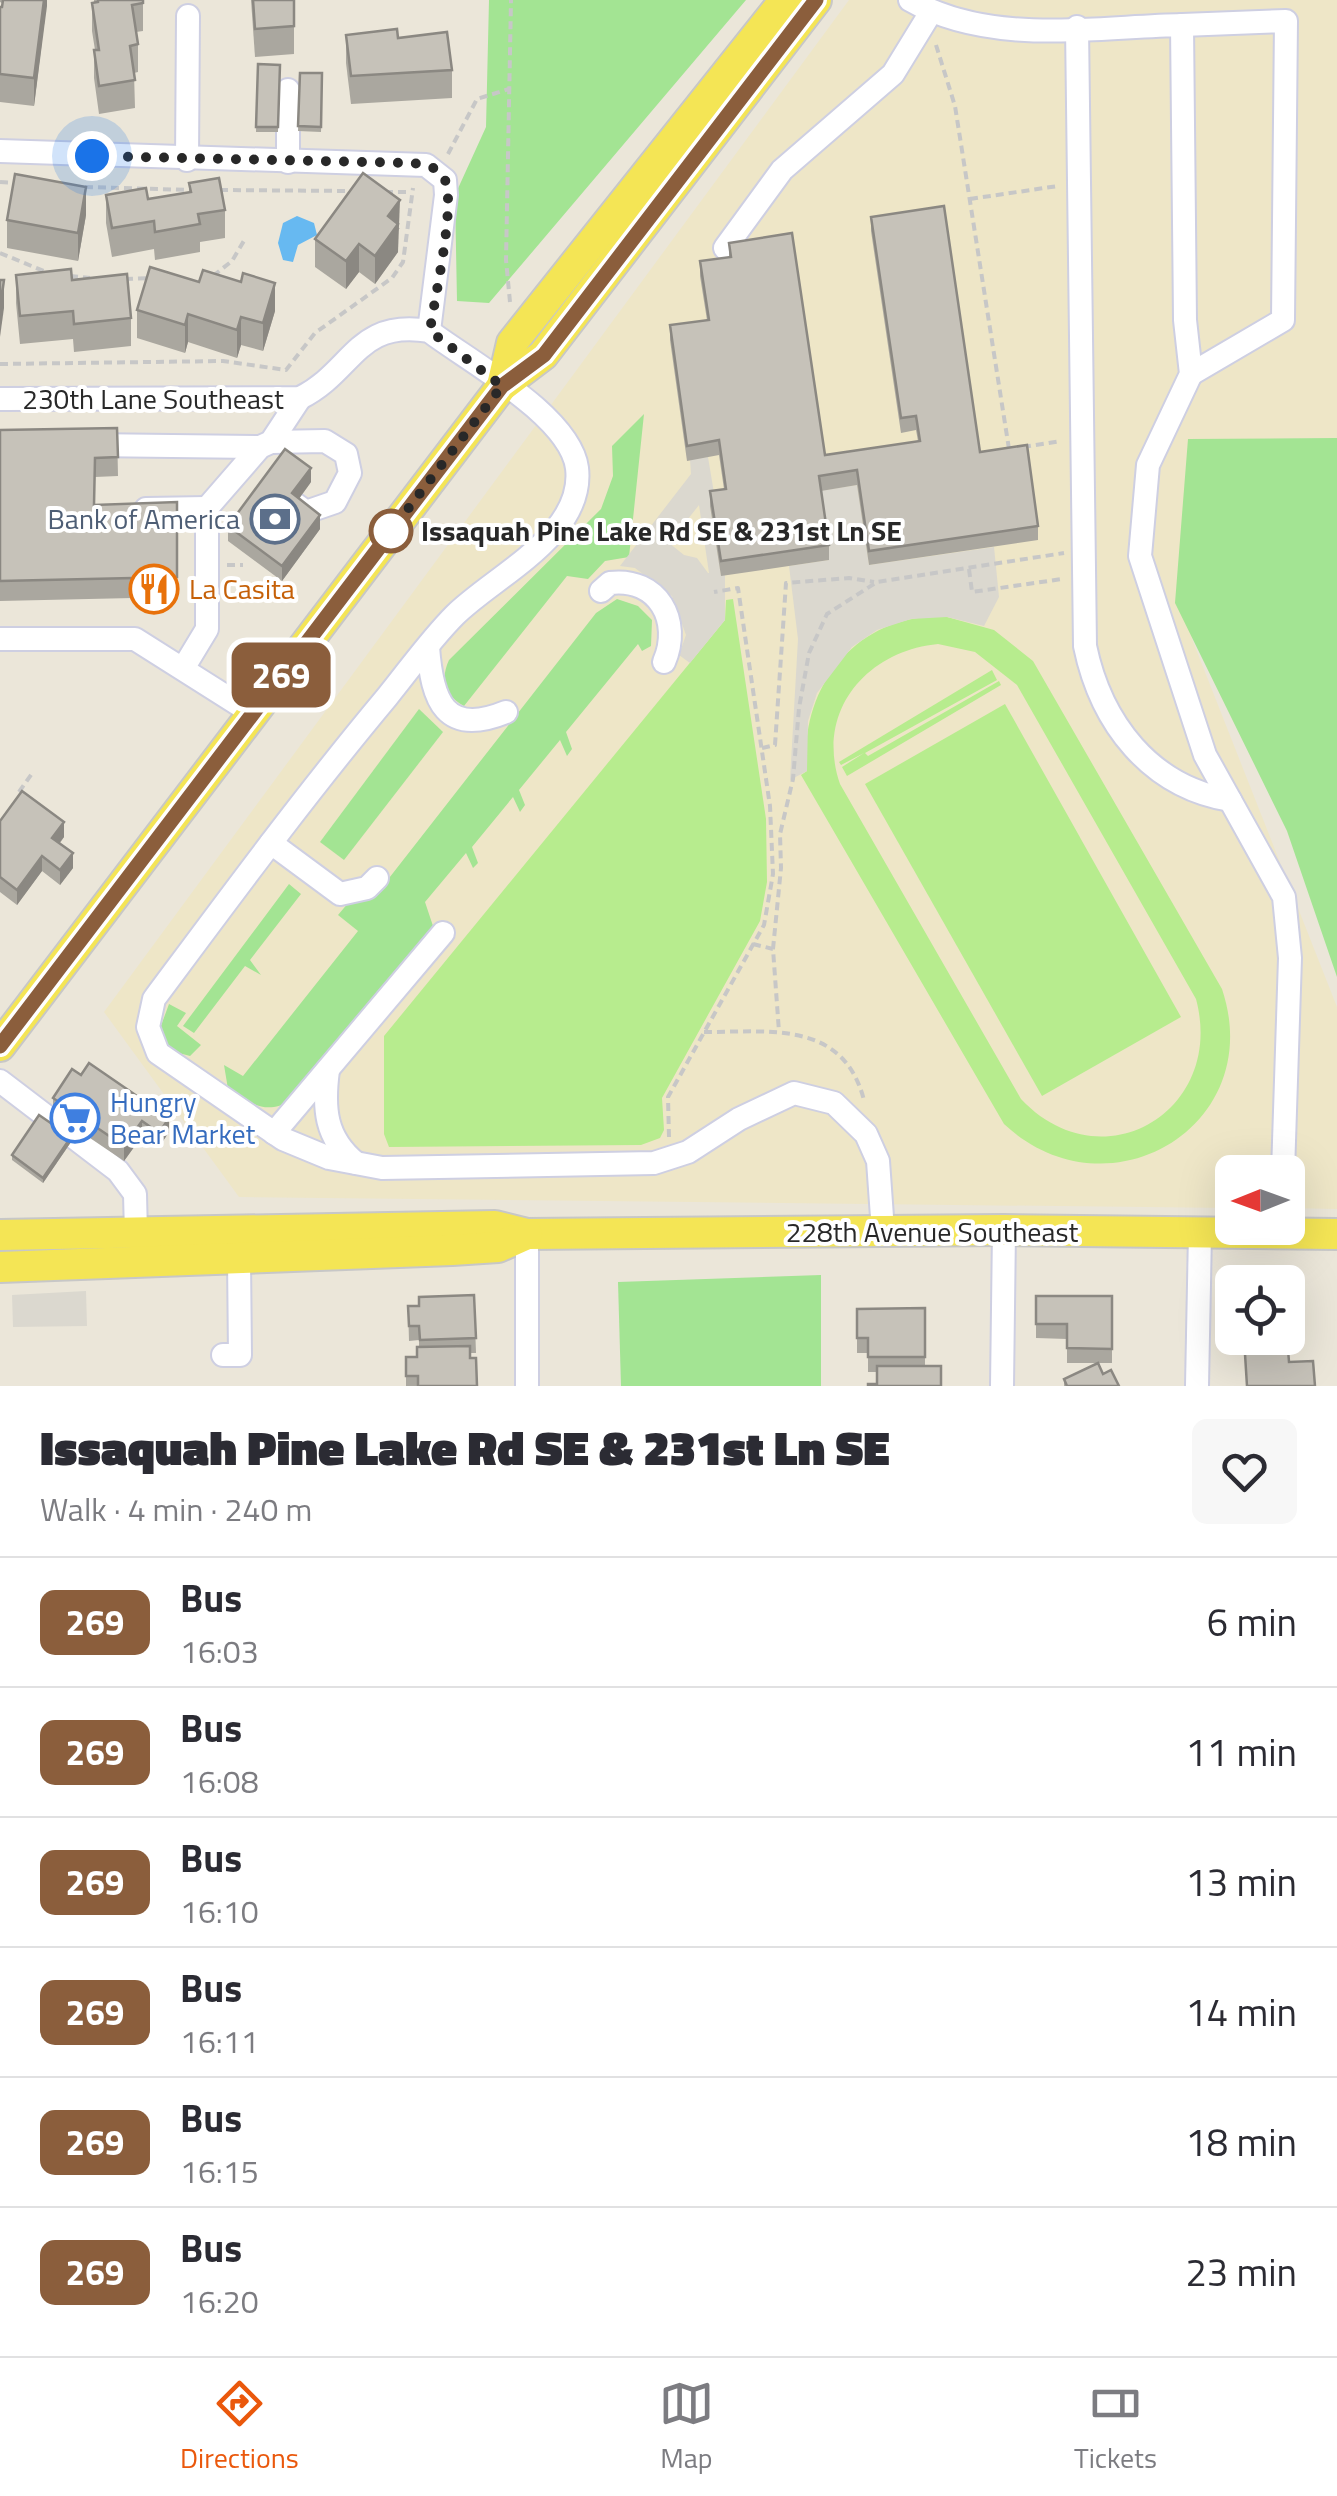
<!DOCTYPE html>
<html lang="en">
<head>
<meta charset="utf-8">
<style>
	body { margin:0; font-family:"Titillium Web",sans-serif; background:#f7f7f7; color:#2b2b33; height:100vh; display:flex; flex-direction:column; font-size:38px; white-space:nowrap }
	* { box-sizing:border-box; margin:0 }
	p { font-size:32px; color:#7c7c81 }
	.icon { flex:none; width:55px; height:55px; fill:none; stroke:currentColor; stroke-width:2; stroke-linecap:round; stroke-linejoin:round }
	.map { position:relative; height:1386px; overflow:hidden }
	.sheet { display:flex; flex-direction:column; background:#fff; flex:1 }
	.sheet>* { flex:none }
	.badge { padding:0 20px; border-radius:15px; font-size:35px; line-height:65px }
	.needle { width:65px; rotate:269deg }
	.fabs { position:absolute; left:1215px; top:1155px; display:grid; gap:20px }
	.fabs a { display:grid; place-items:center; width:90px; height:90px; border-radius:15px; background:#fff; box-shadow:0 10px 40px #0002; font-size:50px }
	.you { position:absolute; width:50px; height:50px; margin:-25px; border:8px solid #fff; border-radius:50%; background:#1a73e8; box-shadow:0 0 0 15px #1a73e833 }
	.map>.badge { position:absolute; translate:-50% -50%; box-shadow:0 0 0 5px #fff }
	.round { display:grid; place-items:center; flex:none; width:105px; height:105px; border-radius:15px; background:#f7f7f7 }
	.head { display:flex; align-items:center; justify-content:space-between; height:170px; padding:0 40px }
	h1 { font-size:48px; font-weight:800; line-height:75px }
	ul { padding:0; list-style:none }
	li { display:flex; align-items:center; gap:30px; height:130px; padding:0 40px; border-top:2px solid #e1e1e2 }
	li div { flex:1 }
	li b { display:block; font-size:38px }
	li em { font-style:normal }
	li .badge { min-width:110px; font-weight:700; text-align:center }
	.menu { display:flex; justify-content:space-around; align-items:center; height:140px; border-top:2px solid #e1e1e2; background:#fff; font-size:28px; color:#7c7c81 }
	.menu a { display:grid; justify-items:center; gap:5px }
	.menu .active { color:#ea580c }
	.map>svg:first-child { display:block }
	.education { fill:#eee6c7 }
	.green { fill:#a3e493 }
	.pitch { fill:#b7ec8e; fill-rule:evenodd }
	.plaza { fill:#dbd8cf; fill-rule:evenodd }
	.water { fill:#67b9f1 }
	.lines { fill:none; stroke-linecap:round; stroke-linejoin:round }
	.minor-casing { stroke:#cecfe2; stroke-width:26 }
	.major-casing { stroke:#c7c7c7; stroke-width:34 }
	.path { stroke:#c7c7c7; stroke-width:4; stroke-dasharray:8 5; stroke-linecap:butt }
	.minor { stroke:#fff; stroke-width:22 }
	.major { stroke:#f4e555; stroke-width:30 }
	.wall { fill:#aaa79f }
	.shaded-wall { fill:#8b8882 }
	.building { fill:#c6c2b9; stroke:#8b8882; stroke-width:2.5 }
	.line-casing { stroke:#fff; stroke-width:22 }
	.line { stroke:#8b5e3c; stroke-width:15 }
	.walk { stroke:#282828; stroke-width:10; stroke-dasharray:0 18 }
	.stop-dot { fill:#fff; stroke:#8b5e3c; stroke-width:5 }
	.labels { text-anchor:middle; stroke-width:8; stroke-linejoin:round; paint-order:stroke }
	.street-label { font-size:28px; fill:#282828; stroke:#fff }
	.service-label { font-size:28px; fill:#4e5e75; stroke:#fff; text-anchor:end }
	.stop-label { font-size:28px; font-weight:bold; fill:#282828; stroke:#fff; text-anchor:start }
	.food-label { font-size:28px; fill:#c56008; stroke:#fff; text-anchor:start }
	.shop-label { font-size:28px; fill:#366cbe; stroke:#fff; text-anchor:start }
</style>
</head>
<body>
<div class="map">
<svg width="1337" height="1386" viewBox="0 0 1337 1386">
	<rect width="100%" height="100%" fill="#ebe6d9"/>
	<polygon class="education" points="849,0 1337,0 1337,438 1188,440 1192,639 1337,1007 1337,1209 1288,1208 1288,1172 1232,1172 1232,1208 239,1197 104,1012"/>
	<g class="green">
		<polygon points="489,0 746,0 489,303 457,301 455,195 486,127"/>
		<path d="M 644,414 L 629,557 L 605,561 L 588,579 L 567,576 L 464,706 C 445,696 440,679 449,660 L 601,509 L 613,476 L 612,446 Z"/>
		<polygon points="1337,438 1337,977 1287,831 1175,603 1188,439"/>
		<path d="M 617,599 L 638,606 L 652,620 L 651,646 L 642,651 L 638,644 L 566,732 L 572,749 L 567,756 L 560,740 L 519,790 L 525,805 L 520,812 L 513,797 L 472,847 L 478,863 L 473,868 L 466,853 L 425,902 L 433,926 L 291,1100 C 266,1116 250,1103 228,1089 L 224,1065 L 243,1076 L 358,931 L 338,915 L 349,902 L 386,882 L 596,613 Z"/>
		<polygon points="419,709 443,732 344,860 320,842"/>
		<polygon points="289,884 301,894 250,960 261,975 245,966 194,1033 183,1026"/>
		<polygon points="169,1004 186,1013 177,1026 201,1045 190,1056 168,1050 159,1031"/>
		<polygon points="821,1275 821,1386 621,1386 618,1282"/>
	</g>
	<g class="pitch">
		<polygon points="733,599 766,819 767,882 760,921 662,1098 664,1130 660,1138 641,1145 389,1147 384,1134 384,1036 725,620 726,600"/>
		<path d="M 947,617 L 994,630 L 1033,661 L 1222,989 C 1268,1126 1108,1221 1004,1124 L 801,775 L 807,771 C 798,686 859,611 947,617 ZM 938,644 L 975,652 L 1017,685 L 1196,999 C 1226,1111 1102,1185 1021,1099 L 840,784 C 815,712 866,651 938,644 Z"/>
		<polygon points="992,670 997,680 865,753 868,756 999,681 1001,685 847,776 842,767 864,753 841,765 839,762"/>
		<polygon points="1005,704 1181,1017 1042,1096 865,784"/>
	</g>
	<g class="plaza">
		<path d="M 708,457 L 716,505 L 710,507 L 721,575 L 725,575 L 725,620 L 690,663 L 679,655 L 686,635 L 672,596 L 635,568 L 620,566 L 691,474 L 690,459 ZM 699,505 L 709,573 L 708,573 L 697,558 L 684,555 L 669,543 Z"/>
		<polygon points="857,485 869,565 994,547 999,597 984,626 947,617 911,619 877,630 852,647 817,693 808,721 807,771 790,780 798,639 789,566 829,560 819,491"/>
		<polygon points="86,1291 87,1326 13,1327 12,1295"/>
	</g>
	<polygon class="water" points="297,216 314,223 317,235 298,245 293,262 283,260 278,243 283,223"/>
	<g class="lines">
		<g class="minor-casing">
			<g id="minor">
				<path d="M 910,0 C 990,46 1093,27 1182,25 L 1185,320 L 1191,374 L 1148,465 L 1140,556 L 1205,755 L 1284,897 L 1290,958 L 1283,1172"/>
				<polyline points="1182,25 1286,21 1283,320 1191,374"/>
				<path d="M 1077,27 L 1085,646 C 1101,723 1150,787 1230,800"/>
				<polyline points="288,90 288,162"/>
				<polyline points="0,151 426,165 445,180 446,195 429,331"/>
				<polyline points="187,160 188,16"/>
				<polyline points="725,248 782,170 893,74 931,12"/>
				<path d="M 0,399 L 300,398 C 354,371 356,319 429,331 C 470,362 570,416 577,468 C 585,535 494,576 455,615 C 430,640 409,670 387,697 C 305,795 230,897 154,999 L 148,1027 L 158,1053 L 283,1139 L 329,1158 L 382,1168 L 654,1163 L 688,1152 L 739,1119 L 794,1093 L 834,1103 L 866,1134 L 878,1161 L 883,1231"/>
				<polyline points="271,442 325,441 346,454 350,473 335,502 306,512 295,504"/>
				<polyline points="88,445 260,447"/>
				<polyline points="146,509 207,508"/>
				<path d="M 601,591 L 610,583 C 658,577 682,621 664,662"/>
				<polyline points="0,639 135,639 252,713"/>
				<path d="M 428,647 C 432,701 445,737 506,712"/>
				<polyline points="184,667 207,629 207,508 260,447 271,442 300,398"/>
				<polyline points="271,843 340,894 367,888 377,878"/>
				<path d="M 328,1070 C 323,1108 325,1138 356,1163"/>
				<polyline points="0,1081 118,1171 135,1194 136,1234"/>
				<polyline points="274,1133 443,933"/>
				<polyline points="223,1355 240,1355 239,1259"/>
				<polyline points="527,1386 527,1234"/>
				<polyline points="1002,1386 1004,1230"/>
				<polyline points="1197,1386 1200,1233"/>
			</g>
		</g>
		<g class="major-casing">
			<g id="major">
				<polyline points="502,386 512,343 785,0"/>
				<polyline points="0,1046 502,386 543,355 816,0"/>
				<polyline points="0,1235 495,1226 527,1234 1004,1230 1337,1234"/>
				<polyline points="0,1267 452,1250 498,1247 527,1234"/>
			</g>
		</g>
		<g class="path">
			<polyline points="936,45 955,106 1009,449"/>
			<polyline points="448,154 477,99 509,89"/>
			<polyline points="0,182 16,183"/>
			<polyline points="85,187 190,190"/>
			<polyline points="220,190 350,191"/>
			<polyline points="385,192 410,192"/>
			<polyline points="970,199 1058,186"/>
			<polyline points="0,253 46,272"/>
			<polyline points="70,276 90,278"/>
			<polyline points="213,276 232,261 245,239"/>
			<polyline points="125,279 150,278"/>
			<polyline points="510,302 506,260 511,0"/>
			<polyline points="0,364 223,361 286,370 315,333 392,278 403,262 413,188"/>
			<polyline points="1023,447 1061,441"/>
			<polyline points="227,565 243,565"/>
			<polyline points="969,569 972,592 1062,579"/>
			<polyline points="762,748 775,745 786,583 849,578 874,582"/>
			<polyline points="19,792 33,772"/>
			<polyline points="753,944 773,949 779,1032"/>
			<polyline points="773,949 781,868 780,834 793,779 799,708 809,653 827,614 877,582 1064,553"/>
			<path d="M 704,1032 C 770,1032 843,1020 864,1100"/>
			<polyline points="669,1137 668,1097 764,925 773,874 770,806 738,588 714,592"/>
		</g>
		<use href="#minor" class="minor"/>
		<use href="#major" class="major"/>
	</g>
	<g class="wall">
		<polygon points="0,0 47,0 34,106 0,102 0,7 2,7 2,3 0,2"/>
		<polygon points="94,0 143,0 143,31 136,32 138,44 138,72 134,73 135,108 99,114 94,78 94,50 95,50 92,31 92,3 94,3"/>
		<polygon points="251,0 294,0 294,54 255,57"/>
		<polygon points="346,35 398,38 452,70 452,98 351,104 346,63"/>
		<polygon points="258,64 280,65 278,132 256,132"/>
		<polygon points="300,73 322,73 321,132 298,131"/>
		<polygon points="189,183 225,210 225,238 200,242 200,252 155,260 154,249 112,257 106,223 106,195 148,199 189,192"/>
		<polygon points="86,215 78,261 7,248 7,220"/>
		<polygon points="871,217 980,452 1038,526 1038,540 869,565 857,485 821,491 829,545 829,560 721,576 710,506 710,491 724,489 719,455 687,461 670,340 670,325 707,320 700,276 700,261 729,257 729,243 825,455 918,441 916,430 901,433 871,231"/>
		<polygon points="400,228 398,230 398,252 375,284 359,272 346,289 315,267 315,239"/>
		<polygon points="16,275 72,280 131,318 131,346 74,352 73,339 20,344 16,303"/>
		<polygon points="137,310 275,311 263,351 241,345 237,358 188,342 185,353 137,338"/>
		<polygon points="117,428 118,476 95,477 95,505 177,502 177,597 0,601 0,430"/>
		<polygon points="311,482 299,499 320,529 282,581 228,541 228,526"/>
		<polygon points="0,821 64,837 60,843 73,868 60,885 42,871 17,905 0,892"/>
		<polygon points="72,1069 169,1132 159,1147 142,1136 124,1161 53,1113 53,1098"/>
		<polygon points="71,1142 43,1183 12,1160 12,1155"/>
		<polygon points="474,1295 476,1353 470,1353 470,1358 477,1386 406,1386 406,1357 417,1357 419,1347 419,1340 409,1341 408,1306 419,1306"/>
		<polygon points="1036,1296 1112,1296 1112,1363 1099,1363 1103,1374 1119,1386 1064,1386 1064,1379 1097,1363 1067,1363 1067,1339 1036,1338"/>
		<polygon points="925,1308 925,1366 877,1384 877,1372 868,1372 868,1353 857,1353 857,1309"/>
	</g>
	<g class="shaded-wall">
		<polygon points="44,0 47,0 47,6 34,106 34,78"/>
		<polygon points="86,187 86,215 78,261 78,233"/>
		<polygon points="400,200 398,252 375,284 375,256 388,216"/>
		<polygon points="359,244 359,272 346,289 346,261"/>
		<polygon points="4,280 4,308 0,337 0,309"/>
		<polygon points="275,283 275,311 263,351 263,323"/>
		<polygon points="188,314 188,342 185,353 185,325"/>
		<polygon points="241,317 241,345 237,358 237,330"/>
		<polygon points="311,468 311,482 292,508 292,493"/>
		<polygon points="320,515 320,529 282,581 282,566"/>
		<polygon points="64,822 64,837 52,852 52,838"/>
		<polygon points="73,853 73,868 60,885 60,870"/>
		<polygon points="42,856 42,871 17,905 17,890"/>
		<polygon points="169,1118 169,1132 159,1147 159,1133"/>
		<polygon points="142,1121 142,1136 124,1161 124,1146"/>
		<polygon points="71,1137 71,1142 43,1183 43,1178"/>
	</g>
	<g class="building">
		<polygon points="3,0 44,0 34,78 0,74 0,7 2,7"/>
		<polygon points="98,0 143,0 143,3 132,5 138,44 130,46 135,80 99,86 94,50 99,50 92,3 98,2"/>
		<polygon points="253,0 294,0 294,26 255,29"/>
		<polygon points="397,29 398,38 447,32 452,70 351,76 346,35"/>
		<polygon points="258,64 280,65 278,127 256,127"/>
		<polygon points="300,73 322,73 321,127 298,126"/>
		<polygon points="363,173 400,200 388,216 398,224 375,256 359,244 346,261 315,239"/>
		<polygon points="15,174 86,187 78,233 7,220"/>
		<polygon points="219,178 225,210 198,214 200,224 155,232 154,221 112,228 106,195 146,188 148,199 191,192 189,183"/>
		<polygon points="944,206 980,452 1027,445 1038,526 869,551 857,470 819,476 829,545 721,561 710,491 726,489 719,440 687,446 670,325 709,320 700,261 731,257 729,243 792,233 825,455 920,441 916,416 901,418 871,217"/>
		<polygon points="150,267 199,282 203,270 241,282 243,273 275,283 263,323 241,317 237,330 188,314 185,325 137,310"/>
		<polygon points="71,269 72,280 127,274 131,318 74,324 73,311 20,316 16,275"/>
		<polygon points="0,280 4,280 0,309"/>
		<polygon points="117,428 118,457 95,458 94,505 177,502 177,577 0,581 0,430"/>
		<polygon points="285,449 311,468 292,493 320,515 282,566 228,526"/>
		<polygon points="22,791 64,822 52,838 73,853 60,870 42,856 17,890 0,877 0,821"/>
		<polygon points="89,1063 169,1118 159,1133 142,1121 124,1146 53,1098 72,1069 81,1075"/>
		<polygon points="39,1115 71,1137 43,1178 12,1155"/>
		<polygon points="474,1295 476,1338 420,1340 419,1326 409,1326 408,1306 419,1306 419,1297"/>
		<polygon points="1036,1296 1112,1296 1112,1349 1067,1348 1067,1324 1036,1324"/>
		<polygon points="925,1308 925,1357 868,1357 868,1338 857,1338 857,1309"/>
		<polygon points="1244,1338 1268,1338 1268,1350 1288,1349 1289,1362 1313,1361 1315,1386 1247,1386"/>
		<polygon points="470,1346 470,1358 476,1358 477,1386 418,1386 418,1376 406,1376 406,1357 417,1357 417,1347"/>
		<polygon points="1098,1363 1103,1374 1111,1370 1119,1386 1067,1386 1064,1379"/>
		<polygon points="877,1366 941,1366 941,1386 868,1386 868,1384 877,1384"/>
	</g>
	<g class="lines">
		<g class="line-casing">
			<polyline id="line" points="0,1046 502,386 544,355 816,0"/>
		</g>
		<use href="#line" class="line"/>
		<path class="walk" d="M 92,156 L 410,163 C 423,164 439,166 445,180 C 456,206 434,300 430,331 L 502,386 L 391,531"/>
	</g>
	<defs>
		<g id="bank-ring" transform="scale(2.5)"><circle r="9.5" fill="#fff" stroke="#5c6f8a" stroke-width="1.5"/><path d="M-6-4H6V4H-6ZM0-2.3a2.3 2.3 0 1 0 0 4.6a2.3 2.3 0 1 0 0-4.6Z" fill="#5c6f8a"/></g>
		<g id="restaurant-ring" transform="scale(2.5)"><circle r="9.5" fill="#fff" stroke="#e8710a" stroke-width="1.5"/><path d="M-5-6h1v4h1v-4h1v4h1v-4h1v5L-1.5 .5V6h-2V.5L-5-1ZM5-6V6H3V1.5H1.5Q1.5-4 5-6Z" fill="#e8710a"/></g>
		<g id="supermarket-ring" transform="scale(2.5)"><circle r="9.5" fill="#fff" stroke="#3f7fe0" stroke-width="1.5"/><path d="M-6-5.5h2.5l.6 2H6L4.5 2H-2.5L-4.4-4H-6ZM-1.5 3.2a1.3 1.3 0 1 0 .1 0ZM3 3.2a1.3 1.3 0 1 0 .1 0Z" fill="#3f7fe0"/></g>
	</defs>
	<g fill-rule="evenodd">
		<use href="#bank-ring" x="275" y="519"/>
		<use href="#restaurant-ring" x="154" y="589"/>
		<use href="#supermarket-ring" x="75" y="1118"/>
	</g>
	<circle class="stop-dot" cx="391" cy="531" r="20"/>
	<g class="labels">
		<g class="street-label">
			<text x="153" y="409">230th Lane Southeast</text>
			<text x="932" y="1242">228th Avenue Southeast</text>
		</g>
		<g class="service-label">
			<text x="240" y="529">Bank of America</text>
		</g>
		<g class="stop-label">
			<text x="421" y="541">Issaquah Pine Lake Rd SE &amp; 231st Ln SE</text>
		</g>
		<g class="food-label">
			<text x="189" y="599">La Casita</text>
		</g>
		<g class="shop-label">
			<text x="110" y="1112">Hungry<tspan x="110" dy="32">Bear Market</tspan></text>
		</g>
	</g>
</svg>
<div class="fabs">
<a><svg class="needle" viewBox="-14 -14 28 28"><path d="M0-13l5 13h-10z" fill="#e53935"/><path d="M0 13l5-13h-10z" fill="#7c7c81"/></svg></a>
<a><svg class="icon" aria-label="locate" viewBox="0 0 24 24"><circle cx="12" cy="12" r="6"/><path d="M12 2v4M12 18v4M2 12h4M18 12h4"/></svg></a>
</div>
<div class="you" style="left:92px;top:156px"></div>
<b class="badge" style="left:281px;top:675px;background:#8b5e3c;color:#fff">269</b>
</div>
<section class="sheet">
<div class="head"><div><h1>Issaquah Pine Lake Rd SE &amp; 231st Ln SE</h1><p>Walk · 4 min · 240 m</p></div><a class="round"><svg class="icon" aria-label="heart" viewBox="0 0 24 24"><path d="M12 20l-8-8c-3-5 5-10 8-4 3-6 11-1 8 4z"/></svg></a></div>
<ul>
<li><span class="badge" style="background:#8b5e3c;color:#fff">269</span><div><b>Bus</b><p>16:03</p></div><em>6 min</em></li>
<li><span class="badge" style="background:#8b5e3c;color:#fff">269</span><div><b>Bus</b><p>16:08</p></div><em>11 min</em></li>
<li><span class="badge" style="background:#8b5e3c;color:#fff">269</span><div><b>Bus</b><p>16:10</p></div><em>13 min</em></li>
<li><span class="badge" style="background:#8b5e3c;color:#fff">269</span><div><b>Bus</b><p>16:11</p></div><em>14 min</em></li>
<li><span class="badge" style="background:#8b5e3c;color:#fff">269</span><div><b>Bus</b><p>16:15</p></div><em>18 min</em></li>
<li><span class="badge" style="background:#8b5e3c;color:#fff">269</span><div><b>Bus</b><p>16:20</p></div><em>23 min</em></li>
</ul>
</section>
<nav class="menu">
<a class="active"><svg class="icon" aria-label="directions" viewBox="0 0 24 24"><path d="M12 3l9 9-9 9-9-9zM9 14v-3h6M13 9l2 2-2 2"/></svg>Directions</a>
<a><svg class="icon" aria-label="map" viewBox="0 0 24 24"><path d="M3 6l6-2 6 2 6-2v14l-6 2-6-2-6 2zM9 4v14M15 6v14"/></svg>Map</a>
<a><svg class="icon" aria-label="tickets" viewBox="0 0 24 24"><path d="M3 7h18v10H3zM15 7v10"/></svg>Tickets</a>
</nav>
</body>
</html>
